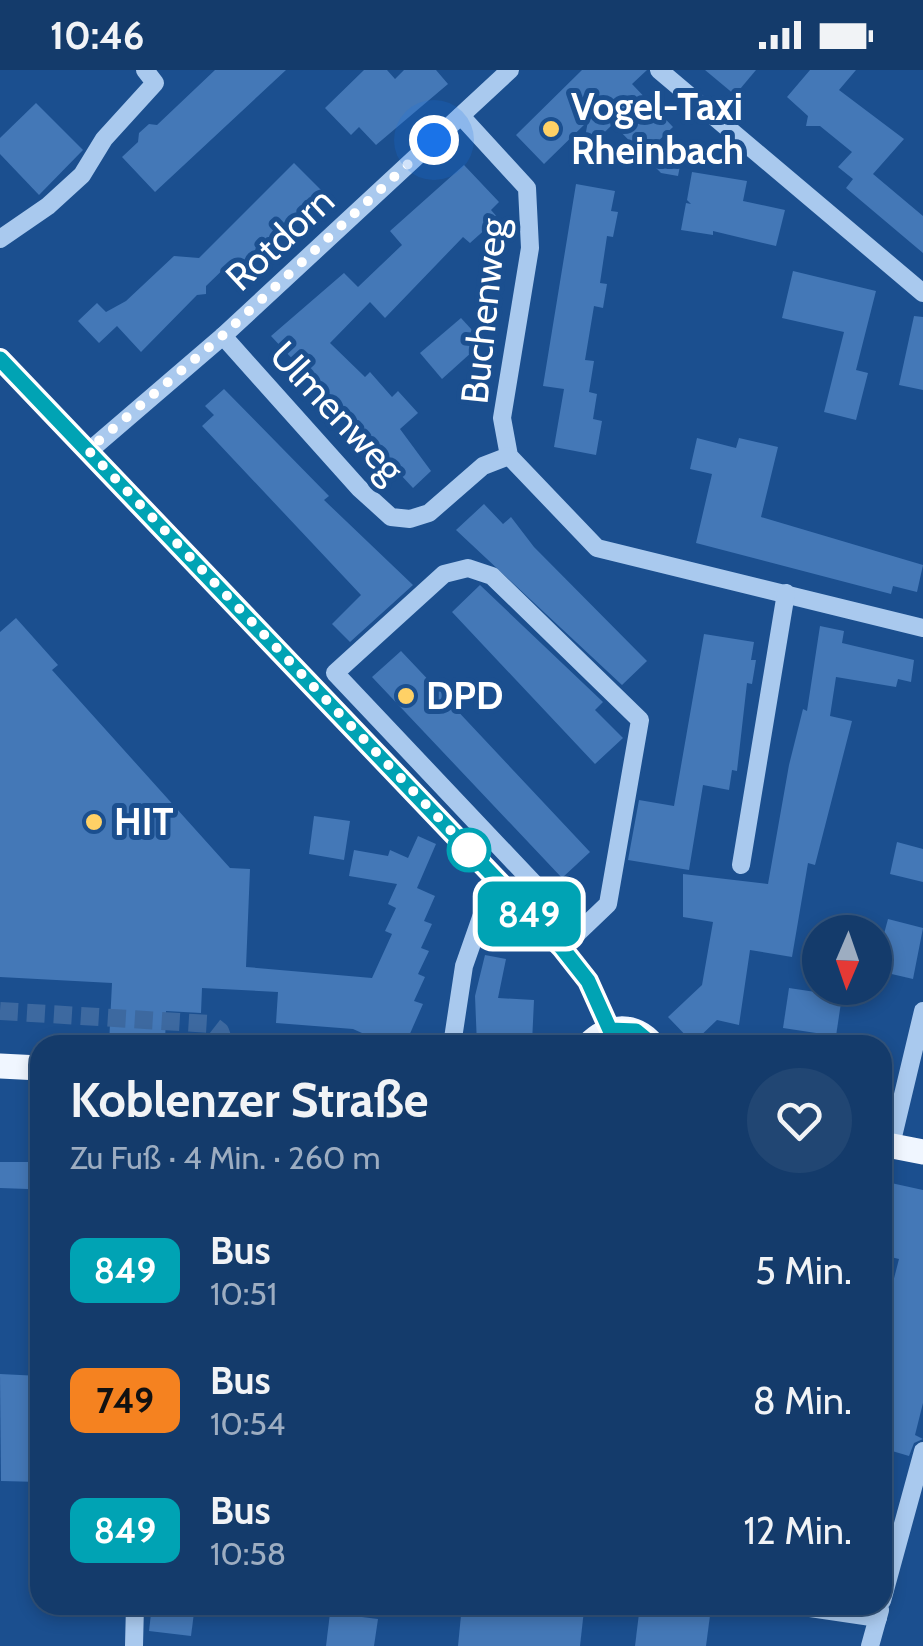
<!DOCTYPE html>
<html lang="de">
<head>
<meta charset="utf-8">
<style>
	body { margin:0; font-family:Cabin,sans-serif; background:#214673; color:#f1f3f6; height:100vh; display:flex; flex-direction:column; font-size:38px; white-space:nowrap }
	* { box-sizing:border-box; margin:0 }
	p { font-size:32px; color:#9dadc1 }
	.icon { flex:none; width:55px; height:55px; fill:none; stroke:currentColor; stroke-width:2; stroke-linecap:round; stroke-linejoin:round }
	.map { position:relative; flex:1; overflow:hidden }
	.side { position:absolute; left:30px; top:965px; width:862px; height:580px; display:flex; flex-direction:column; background:#143b6b; border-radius:30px; box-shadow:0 5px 15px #0003,0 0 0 2px #33557e }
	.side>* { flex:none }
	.badge { padding:0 20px; border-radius:15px; font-size:35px; line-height:65px }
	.needle { width:65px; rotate:182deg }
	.tools { position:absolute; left:802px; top:845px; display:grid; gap:20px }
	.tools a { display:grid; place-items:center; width:90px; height:90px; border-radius:50%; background:#143b6b; box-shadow:0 5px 15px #0003,0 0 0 2px #33557e; font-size:50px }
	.you { position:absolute; width:50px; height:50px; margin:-25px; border:8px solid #fff; border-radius:50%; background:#1a73e8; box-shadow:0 0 0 15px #1a73e833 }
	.map>.badge { position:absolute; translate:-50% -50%; box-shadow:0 0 0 5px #fff }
	.round { display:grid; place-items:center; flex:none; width:105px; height:105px; border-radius:52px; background:#214673 }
	.overview { display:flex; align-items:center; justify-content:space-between; height:170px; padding:0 40px }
	h1 { font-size:48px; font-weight:700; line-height:75px }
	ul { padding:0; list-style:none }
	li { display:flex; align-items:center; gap:30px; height:130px; padding:0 40px }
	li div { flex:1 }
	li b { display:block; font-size:38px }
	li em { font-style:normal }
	li .badge { min-width:110px; font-weight:700; text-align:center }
	.status { display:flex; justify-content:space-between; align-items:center; height:70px; padding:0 50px; background:#143b6b; direction:ltr }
	.status svg { height:28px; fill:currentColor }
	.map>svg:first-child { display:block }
	.building { fill:#4478b7 }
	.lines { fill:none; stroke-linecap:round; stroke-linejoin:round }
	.minor-tunnel { stroke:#3d69a0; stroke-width:18; stroke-dasharray:18 9; stroke-linecap:butt }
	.minor { stroke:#a9c9ee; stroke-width:18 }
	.major { stroke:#f0f6ff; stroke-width:25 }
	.line-casing { stroke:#fff; stroke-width:22 }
	.line { stroke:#00a3b4; stroke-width:15 }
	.walk { stroke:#fff; stroke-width:10; stroke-dasharray:0 18 }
	.poi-dot { fill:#ffd166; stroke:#1b4f8f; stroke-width:4 }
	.stop-dot { fill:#fff; stroke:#00a3b4; stroke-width:5 }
	.labels { text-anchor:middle; stroke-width:10; stroke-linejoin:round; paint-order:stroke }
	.poi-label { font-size:38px; font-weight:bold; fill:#fff; stroke:#1b4f8f; text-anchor:start }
	.street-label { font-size:38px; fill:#fff; stroke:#1b4f8f }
</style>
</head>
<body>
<div class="status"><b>10:46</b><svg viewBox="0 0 49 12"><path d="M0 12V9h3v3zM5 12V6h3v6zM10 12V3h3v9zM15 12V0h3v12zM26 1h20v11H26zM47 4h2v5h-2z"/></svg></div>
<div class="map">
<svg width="923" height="1576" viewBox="0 0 923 1576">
	<rect width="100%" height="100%" fill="#1b4f8f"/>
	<g class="building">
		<polygon points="215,0 286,0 155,122 122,87 138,72 139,63 149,54 157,55"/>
		<polygon points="364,0 387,0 395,9 404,0 436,0 448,14 376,75 359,57 351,65 325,38"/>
		<polygon points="582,0 647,0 632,14 673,57 654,75 683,81 678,106 661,103 613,54 582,84 588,51 544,94 516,65"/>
		<polygon points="705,0 756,0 735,25"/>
		<polygon points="810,0 856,0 839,20 904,69 873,104 923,146 923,183 846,118 853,109 838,97 852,82 820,56 806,56 808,46 787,27"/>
		<polygon points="36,33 83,80 39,125 0,84 0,68"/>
		<polygon points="294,93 324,123 262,187 258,184 244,197 235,188 206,216 206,224 197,225 141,282 117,256 99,273 78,251 97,233 106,242 126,231 174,186 199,188"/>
		<polygon points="464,95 499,132 491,140 498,148 470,173 463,167 385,248 370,232 330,273 365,307 370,302 392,327 398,321 418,343 400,359 431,401 413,418 271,266 344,203 358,217 402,175 390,161"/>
		<polygon points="692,102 747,111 743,131 785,140 776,176 713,161 713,165 681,160 686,133 691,134 687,130"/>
		<polygon points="576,114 615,121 611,141 618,142 613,167 607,166 600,213 607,214 603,238 594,236 585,290 594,291 589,322 597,324 593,349 602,351 596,385 554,377 564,319 543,316"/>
		<polygon points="793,201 876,221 856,300 868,303 856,350 824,342 844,262 782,248"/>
		<polygon points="914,246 923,247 923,320 899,315"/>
		<polygon points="461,248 483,272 442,309 420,283"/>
		<polygon points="224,319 329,426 324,430 413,515 350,572 332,554 361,525 202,356 214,345 205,336"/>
		<polygon points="697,368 736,378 739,368 778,377 761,447 923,495 917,522 893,516 891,524 696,473 712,404 690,399"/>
		<polygon points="484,434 503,454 511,447 534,477 647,591 622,615 456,460"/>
		<polygon points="480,515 603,632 595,640 623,668 595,694 452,542"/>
		<polygon points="16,548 58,595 52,600 230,798 250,799 246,897 372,908 392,864 385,861 396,838 388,834 397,814 349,806 354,780 388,786 390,780 408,788 418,766 436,774 417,818 435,826 424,851 432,854 421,878 429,881 418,904 425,907 414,931 423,934 405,975 389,975 353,959 276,953 278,922 202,918 201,943 166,941 165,975 109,974 112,913 0,907 0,562"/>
		<polygon points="820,556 844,561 842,573 914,590 911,612 898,609 896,617 836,607 830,646 852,651 815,795 808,793 792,887 750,880 739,955 717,950 693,973 668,947 702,915 713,852 683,847 683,804 768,814 789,695 803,639 807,641"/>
		<polygon points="704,564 754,572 751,590 756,590 752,614 747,613 737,701 732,700 729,720 703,715 689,800 628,790 639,730 674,736"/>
		<polygon points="401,581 436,618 441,612 458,630 452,635 590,782 562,808 372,607"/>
		<polygon points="314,746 350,751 344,790 309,784"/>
		<polygon points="897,772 923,779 923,812 890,804"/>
		<polygon points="888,849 923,858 913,909 883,902 890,877 881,875"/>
		<polygon points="485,885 506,889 498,928 534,930 532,973 477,975 475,926"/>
		<polygon points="789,918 842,926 836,966 783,958"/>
		<polygon points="0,1092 29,1092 28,1119 0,1118"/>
		<polygon points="882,1111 923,1120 923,1333 915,1365 923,1369 914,1373 909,1386 882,1378 882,1255 899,1189 882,1185"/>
		<polygon points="0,1304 40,1306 40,1412 1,1411"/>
		<polygon points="152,1535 195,1535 191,1566 149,1561"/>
		<polygon points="462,1535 584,1540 580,1576 458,1576"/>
		<polygon points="640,1535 711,1538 706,1576 635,1576"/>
		<polygon points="330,1543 378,1549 374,1576 326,1576"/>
	</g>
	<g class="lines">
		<polyline class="minor-tunnel" points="0,941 211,954 220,961 225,975"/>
		<g class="minor">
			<polyline points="659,0 923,223"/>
			<polyline points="461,46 527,118 530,178 502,348 509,386 597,478 923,558"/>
			<polyline points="0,169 48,136 82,105 104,69 155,13 145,0"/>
			<polyline points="223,266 359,418 391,447 410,449 429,443 483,396 509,386"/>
			<polyline points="0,289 562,878 588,911 609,959"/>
			<polyline points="89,381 223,266 510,0"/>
			<polyline points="741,795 786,523"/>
			<polyline points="562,878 608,834 640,650 492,506 468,498 444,504 335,603 579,861"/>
			<polyline points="452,975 464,896 484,839"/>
			<polyline points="891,1075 923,941"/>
			<polyline points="882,1531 923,1381"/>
			<polyline points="790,1535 878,1548"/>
			<polyline points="134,1576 135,1535"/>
			<polyline points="870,1576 880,1540"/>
		</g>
		<g class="major">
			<path d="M 588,975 C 607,955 634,952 653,975"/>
			<polyline points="0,996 40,998"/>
			<polyline points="882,1074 923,1082"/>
		</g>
	</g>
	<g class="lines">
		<g class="line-casing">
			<polyline id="line" points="0,289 562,878 588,911 610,960 636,961 653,975"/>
		</g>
		<use href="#line" class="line"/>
		<polyline class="walk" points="434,70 222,266 88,380 477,788 469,780"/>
	</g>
	<g class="poi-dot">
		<circle cx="551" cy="59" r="10"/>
		<circle cx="406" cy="626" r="10"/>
		<circle cx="94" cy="752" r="10"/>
	</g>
	<circle class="stop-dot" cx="469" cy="780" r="20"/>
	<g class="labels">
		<g class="poi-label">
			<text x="571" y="50">Vogel-Taxi<tspan x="571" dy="44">Rheinbach</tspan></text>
			<text x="426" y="639">DPD</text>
			<text x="114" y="765">HIT</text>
		</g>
		<g class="street-label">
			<text transform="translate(280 169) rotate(-43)" y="13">Rotdorn</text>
			<text transform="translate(484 241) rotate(-84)" y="13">Buchenweg</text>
			<text transform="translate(337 342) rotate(47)" y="13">Ulmenweg</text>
		</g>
	</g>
</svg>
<div class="tools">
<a><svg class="needle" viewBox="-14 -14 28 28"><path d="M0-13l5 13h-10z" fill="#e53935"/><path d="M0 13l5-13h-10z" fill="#9dadc1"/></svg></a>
</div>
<div class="you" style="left:434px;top:70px"></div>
<b class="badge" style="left:529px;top:844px;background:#00a3b4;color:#fff">849</b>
<section class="side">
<div class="overview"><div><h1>Koblenzer Straße</h1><p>Zu Fuß · 4 Min. · 260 m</p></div><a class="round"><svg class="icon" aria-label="heart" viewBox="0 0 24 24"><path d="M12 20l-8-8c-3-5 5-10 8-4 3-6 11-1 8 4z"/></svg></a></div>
<ul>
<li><span class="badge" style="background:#00a3b4;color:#fff">849</span><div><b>Bus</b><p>10:51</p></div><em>5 Min.</em></li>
<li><span class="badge" style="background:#f58220;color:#111">749</span><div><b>Bus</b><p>10:54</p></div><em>8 Min.</em></li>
<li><span class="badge" style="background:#00a3b4;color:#fff">849</span><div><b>Bus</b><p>10:58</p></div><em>12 Min.</em></li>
</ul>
</section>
</div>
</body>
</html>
